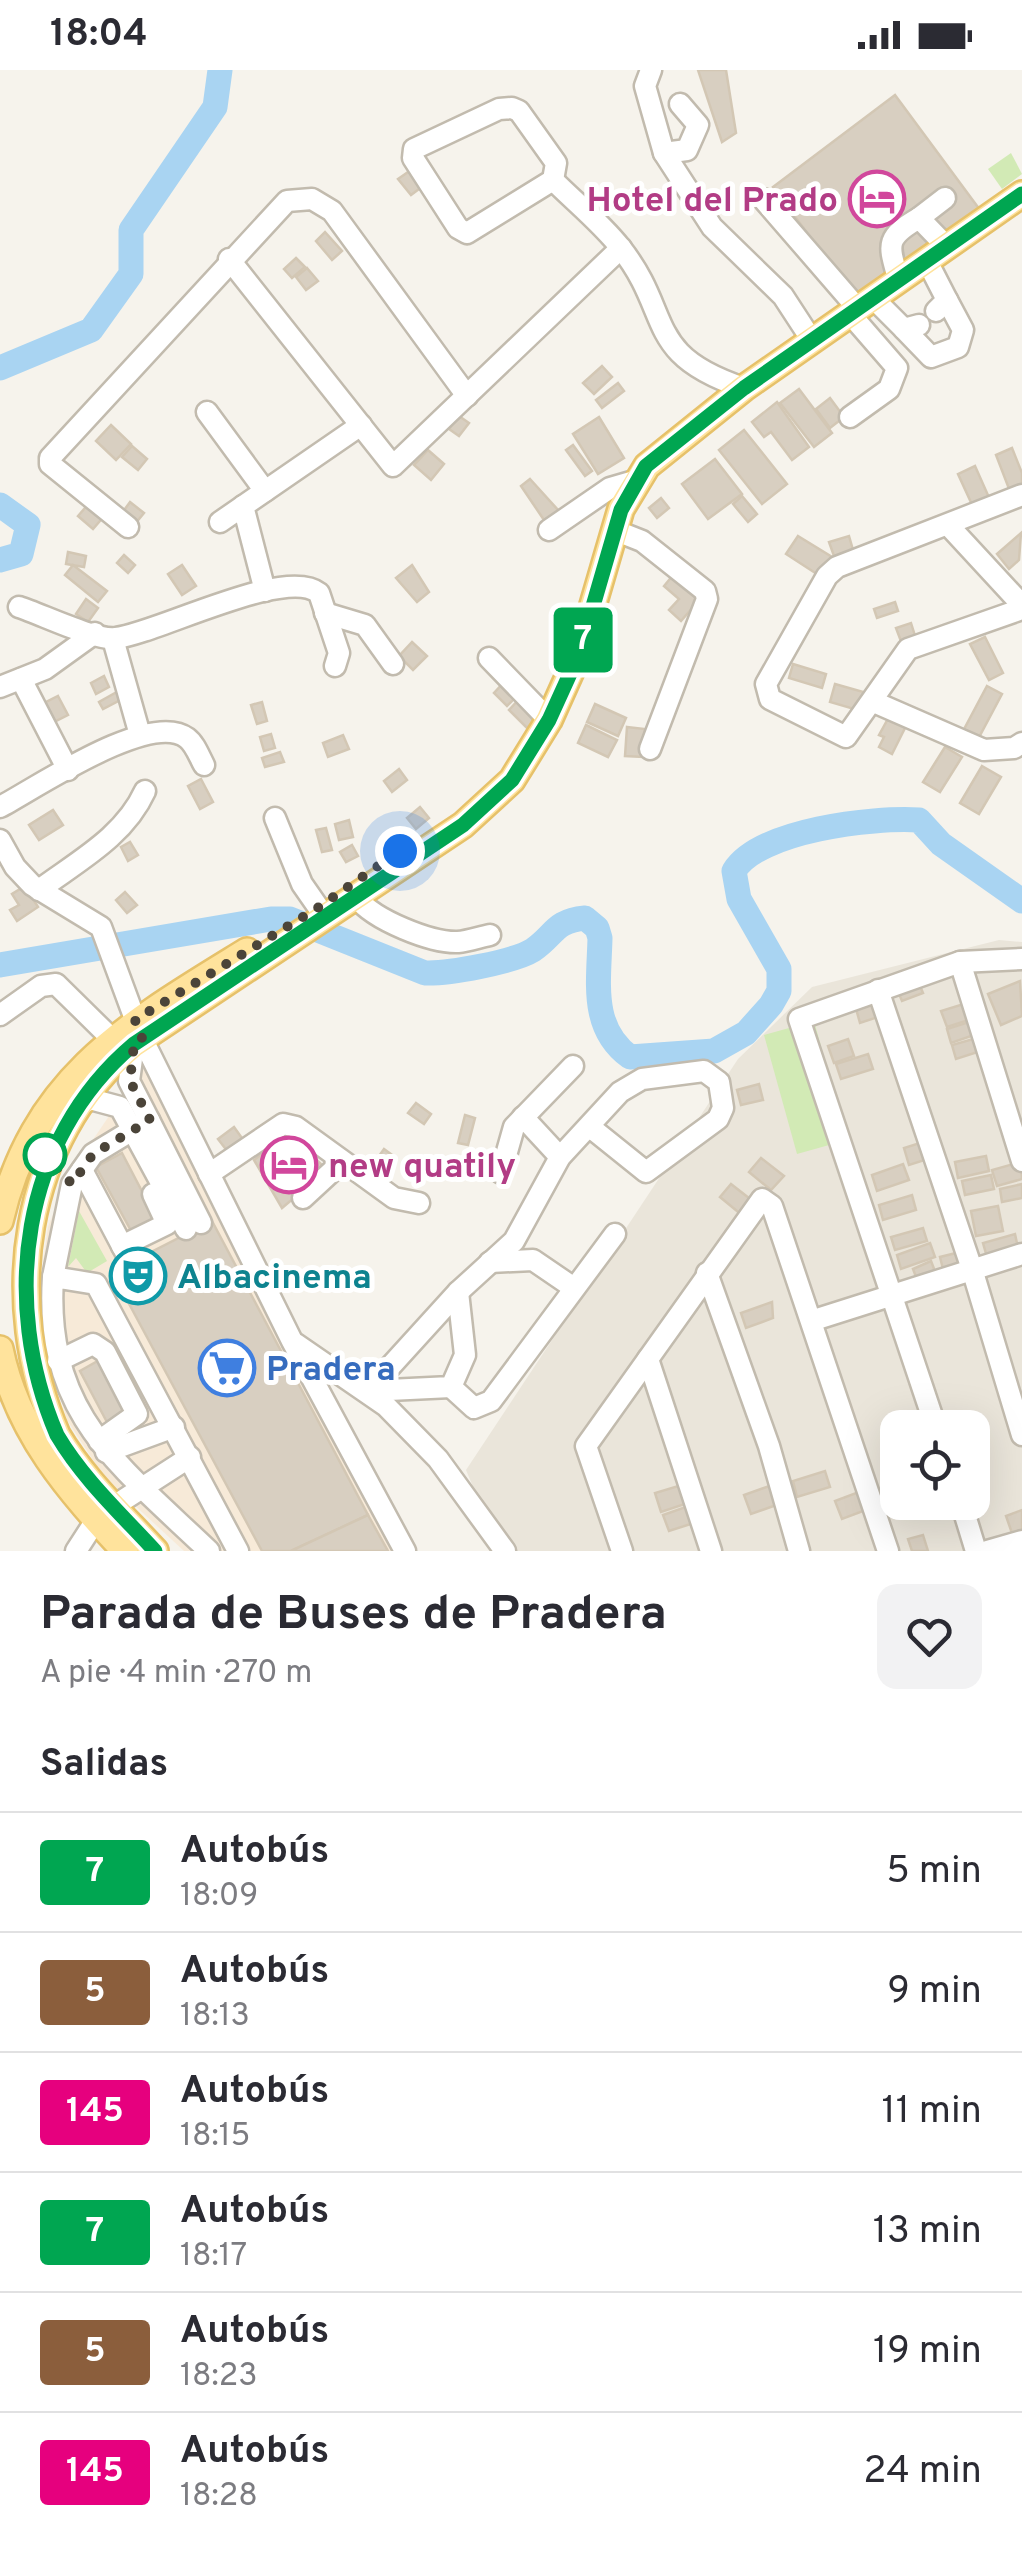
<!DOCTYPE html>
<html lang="es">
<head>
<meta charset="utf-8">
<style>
	body { margin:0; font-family:Overpass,sans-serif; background:#f2f2f3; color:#2b2b33; height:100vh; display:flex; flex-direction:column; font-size:38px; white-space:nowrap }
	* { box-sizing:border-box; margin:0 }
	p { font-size:32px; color:#7c7c81 }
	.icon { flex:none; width:55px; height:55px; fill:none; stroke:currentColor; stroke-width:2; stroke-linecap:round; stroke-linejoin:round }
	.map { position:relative; height:1481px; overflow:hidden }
	.sheet { display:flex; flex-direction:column; background:#fff; flex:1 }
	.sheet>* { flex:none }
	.badge { padding:0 20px; border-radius:8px; font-size:35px; line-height:65px }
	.tools { position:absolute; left:880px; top:1340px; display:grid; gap:20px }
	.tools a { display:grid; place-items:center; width:110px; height:110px; border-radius:20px; background:#fff; box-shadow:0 10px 40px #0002; font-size:50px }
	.you { position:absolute; width:50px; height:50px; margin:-25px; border:8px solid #fff; border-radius:50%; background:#1a73e8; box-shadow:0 0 0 15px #1a73e833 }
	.map>.badge { position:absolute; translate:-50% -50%; box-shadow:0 0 0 5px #fff }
	h2 { padding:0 40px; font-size:38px; line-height:90px }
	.round { display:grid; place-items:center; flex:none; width:105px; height:105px; border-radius:20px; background:#f2f2f3 }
	.overview { display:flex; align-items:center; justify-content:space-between; height:170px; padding:0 40px }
	h1 { font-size:48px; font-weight:700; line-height:75px }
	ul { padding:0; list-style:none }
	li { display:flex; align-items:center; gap:30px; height:120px; padding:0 40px; border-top:2px solid #e1e1e2 }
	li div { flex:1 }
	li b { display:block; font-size:38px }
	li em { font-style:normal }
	li .badge { min-width:110px; font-weight:700; text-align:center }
	.status { display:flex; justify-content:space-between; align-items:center; height:70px; padding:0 50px; background:#fff; direction:ltr }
	.status svg { height:28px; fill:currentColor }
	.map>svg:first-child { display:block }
	.residential { fill:#eae5da; fill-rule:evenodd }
	.commercial { fill:#f7ead8 }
	.green { fill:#d2eab5 }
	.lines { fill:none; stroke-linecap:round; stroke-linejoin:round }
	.river { stroke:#a9d4f2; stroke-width:25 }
	.building { fill:#d8cfc1; stroke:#d3c7b4; stroke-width:2.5 }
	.minor-casing { stroke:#c2bbae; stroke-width:25 }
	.major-casing { stroke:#e6c16a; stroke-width:30 }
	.minor { stroke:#fff; stroke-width:20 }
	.major { stroke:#ffe39c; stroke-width:25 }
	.line-casing { stroke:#fff; stroke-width:22 }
	.line { stroke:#00a651; stroke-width:15 }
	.walk { stroke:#4b4439; stroke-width:10; stroke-dasharray:0 18 }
	.stop-dot { fill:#fff; stroke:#00a651; stroke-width:5 }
	.labels { text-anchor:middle; stroke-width:10; stroke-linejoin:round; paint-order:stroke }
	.hotel-label { font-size:35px; font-weight:bold; fill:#b23c85; stroke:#fff; text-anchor:end }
	.culture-label { font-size:35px; font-weight:bold; fill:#0d838f; stroke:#fff; text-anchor:start }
	.shop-label { font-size:35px; font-weight:bold; fill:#366cbe; stroke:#fff; text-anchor:start }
</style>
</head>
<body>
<div class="status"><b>18:04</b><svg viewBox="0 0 49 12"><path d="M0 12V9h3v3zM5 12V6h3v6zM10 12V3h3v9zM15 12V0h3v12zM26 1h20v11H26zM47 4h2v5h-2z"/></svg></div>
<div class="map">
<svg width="1022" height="1481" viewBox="0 0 1022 1481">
	<rect width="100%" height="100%" fill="#f6f3ec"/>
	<path class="residential" d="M 999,870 L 1022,872 L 1022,1481 L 500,1481 L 466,1400 L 738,989 L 812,917 ZM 898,1358 L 972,1358 L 972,1432 L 898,1432 Z"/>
	<polygon class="commercial" points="147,990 401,1481 184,1481 104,1407 67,1350 47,1280 40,1215 48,1157 69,1105"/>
	<g class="green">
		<polygon points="1011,83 1022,104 1002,119 988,99"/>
		<polygon points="814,951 847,1070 797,1084 764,965"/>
		<polygon points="79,1141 107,1191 87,1203 76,1188 68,1197"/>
	</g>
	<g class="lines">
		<g class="river">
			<polyline points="0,298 91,260 131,204 131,160 215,37 220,0"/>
			<polyline points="0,435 28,455 21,484 0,490"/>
			<path d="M 0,895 L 271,849 L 290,849 L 425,903 C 447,904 514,892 533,880 C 555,865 554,851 585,848 L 597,858 L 600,868 C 599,912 590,958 630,987 L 714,981 L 746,963 L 771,935 L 779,921 L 779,899 L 739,829 L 734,801 C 759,760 873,747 919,750 L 941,774 L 1022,831"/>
		</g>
	</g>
	<g class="building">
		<polygon points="698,0 726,0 736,63 722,72"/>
		<polygon points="895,25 980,140 854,226 773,117"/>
		<polygon points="411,100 423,116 411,125 398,109"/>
		<polygon points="325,162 342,181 332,190 316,171"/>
		<polygon points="296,188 305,197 292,208 284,199"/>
		<polygon points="307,198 318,211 306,220 296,207"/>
		<polygon points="602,296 612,307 594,324 583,313"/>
		<polygon points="618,313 624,321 602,338 596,330"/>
		<polygon points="799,319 832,363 814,377 780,333"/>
		<polygon points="830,328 844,347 830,358 816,339"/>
		<polygon points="777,332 809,377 792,390 771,362 764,367 752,352"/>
		<polygon points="459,346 469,353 459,366 449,359"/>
		<polygon points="599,347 624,388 598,404 573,364"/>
		<polygon points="111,355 131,374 116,390 96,371"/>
		<polygon points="744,360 787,414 762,434 719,380"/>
		<polygon points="573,375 592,401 585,406 566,380"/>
		<polygon points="132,376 147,389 138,400 122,387"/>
		<polygon points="1012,378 1022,403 1022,420 1011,424 996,385"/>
		<polygon points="428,380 444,394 431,410 414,395"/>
		<polygon points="715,389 742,424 708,449 682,414"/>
		<polygon points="975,396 991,432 974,439 958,404"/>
		<polygon points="530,409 559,441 544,450 521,416"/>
		<polygon points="742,426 757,444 748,452 733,434"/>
		<polygon points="661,428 669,438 657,448 649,438"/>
		<polygon points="91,431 106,444 93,459 78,446"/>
		<polygon points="130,432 144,443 135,454 122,443"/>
		<polygon points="1021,463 1019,490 1009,499 997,484"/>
		<polygon points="798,466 832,487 820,506 786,484"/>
		<polygon points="849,466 853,480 834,486 829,472"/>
		<polygon points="68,482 86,486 84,497 66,494"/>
		<polygon points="124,485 135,495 128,503 117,493"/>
		<polygon points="73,495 107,521 98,532 65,505"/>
		<polygon points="182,495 196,516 182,525 168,504"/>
		<polygon points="412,495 429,522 417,532 396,508"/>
		<polygon points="674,504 701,528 681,551 669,540 679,529 664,516"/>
		<polygon points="86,529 98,538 88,552 76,544"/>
		<polygon points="895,532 898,541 877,548 874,539"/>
		<polygon points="911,553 916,569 902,574 896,558"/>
		<polygon points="985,567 1003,603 989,610 970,574"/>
		<polygon points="412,572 427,586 413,600 399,586"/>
		<polygon points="793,594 826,604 822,618 789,608"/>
		<polygon points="104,606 109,617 96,624 91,613"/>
		<polygon points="506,610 520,623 507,636 494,623"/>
		<polygon points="835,614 867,623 861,641 830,632"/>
		<polygon points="987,616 1002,624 977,671 962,663"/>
		<polygon points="124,618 128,626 103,639 99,632"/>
		<polygon points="58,626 68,645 52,653 42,634"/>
		<polygon points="521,627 540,645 527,658 509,640"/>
		<polygon points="262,632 267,651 257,654 251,635"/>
		<polygon points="595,634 626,648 618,666 587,652"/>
		<polygon points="889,647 906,656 892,684 879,677 884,667 879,665"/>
		<polygon points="586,655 617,670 608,687 578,673"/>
		<polygon points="627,657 645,659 643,687 625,686"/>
		<polygon points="271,664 275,678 264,681 260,667"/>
		<polygon points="343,665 349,679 328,687 323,673"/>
		<polygon points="945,677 962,687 940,722 923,712"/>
		<polygon points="280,682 284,692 265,697 262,688"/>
		<polygon points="982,696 1001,707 979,744 960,733"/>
		<polygon points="399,699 407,710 392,722 384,711"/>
		<polygon points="201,709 213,732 200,739 188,716"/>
		<polygon points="420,737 429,748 416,759 407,748"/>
		<polygon points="53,740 63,755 39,770 29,755"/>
		<polygon points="349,750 353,767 339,770 335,754"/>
		<polygon points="326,758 332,780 322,782 316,760"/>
		<polygon points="130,772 138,785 128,791 121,777"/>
		<polygon points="352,775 358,786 346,792 340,782"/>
		<polygon points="25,816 38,837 17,851 10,840 19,835 12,824"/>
		<polygon points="125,822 137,835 127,843 116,830"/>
		<polygon points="918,911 923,923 902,931 897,919"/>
		<polygon points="1020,911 1022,946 1001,955 988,924"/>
		<polygon points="873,930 878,947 860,953 855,935"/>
		<polygon points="970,932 975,948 947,957 941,941"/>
		<polygon points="975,950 980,963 951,973 947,959"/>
		<polygon points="980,967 984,980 956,989 952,975"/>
		<polygon points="848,969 854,986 834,993 828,976"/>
		<polygon points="868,984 873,999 841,1009 836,994"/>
		<polygon points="759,1014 763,1030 741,1035 737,1020"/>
		<polygon points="416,1033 431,1044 424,1054 408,1043"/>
		<polygon points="465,1045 475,1048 468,1075 458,1073"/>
		<polygon points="234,1057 244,1071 228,1082 218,1069"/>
		<polygon points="289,1063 327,1100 282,1138 254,1090"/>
		<polygon points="926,1071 931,1088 909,1095 904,1078"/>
		<polygon points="384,1079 395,1087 385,1101 374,1093"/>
		<polygon points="474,1081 493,1085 491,1096 471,1091"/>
		<polygon points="122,1083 158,1152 134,1166 96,1097"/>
		<polygon points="986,1086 989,1101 958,1108 955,1092"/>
		<polygon points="761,1088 784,1106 771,1120 749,1102"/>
		<polygon points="1021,1092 1022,1109 997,1116 992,1100"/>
		<polygon points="903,1094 909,1110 877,1121 872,1105"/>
		<polygon points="991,1105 994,1119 965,1125 962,1111"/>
		<polygon points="731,1114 754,1132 743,1146 720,1127"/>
		<polygon points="1022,1114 1022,1128 1002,1132 1000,1119"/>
		<polygon points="912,1125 916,1140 883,1150 879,1135"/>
		<polygon points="998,1136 1003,1161 976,1166 971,1141"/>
		<polygon points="212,1151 368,1445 291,1481 262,1481 112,1202"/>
		<polygon points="923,1158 927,1171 895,1180 891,1167"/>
		<polygon points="1015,1164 1018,1178 987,1187 983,1173"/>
		<polygon points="930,1173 935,1187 901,1199 897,1185"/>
		<polygon points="964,1181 968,1197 944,1203 940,1187"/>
		<polygon points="931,1191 936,1204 918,1212 913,1199"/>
		<polygon points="772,1232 773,1248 746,1258 741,1243"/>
		<polygon points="103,1288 132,1346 109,1356 80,1301"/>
		<polygon points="825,1401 830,1417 797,1427 793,1411"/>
		<polygon points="685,1414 691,1432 661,1442 655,1423"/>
		<polygon points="775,1414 782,1433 751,1444 744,1425"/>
		<polygon points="864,1420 871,1438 842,1449 835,1431"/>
		<polygon points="694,1434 700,1451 669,1461 663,1445"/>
		<polygon points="1022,1440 1022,1462 1013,1466 1006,1446"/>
		<polygon points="368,1445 388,1481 291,1481"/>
		<polygon points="923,1465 928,1481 912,1481 908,1469"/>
	</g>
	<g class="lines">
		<g class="minor-casing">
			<g id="minor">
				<polyline points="651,0 645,16 664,83 712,157 783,226 813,272"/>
				<polygon points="512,38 519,41 556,93 553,110 467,163 458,158 413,88 414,79 499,39"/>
				<polyline points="664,83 687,80 698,55 680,34"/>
				<path d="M 553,110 C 575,132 601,153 620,177 C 674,245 642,284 744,318"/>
				<polyline points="763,129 859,240"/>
				<polyline points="919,148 945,128"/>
				<polyline points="229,189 393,396 621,178"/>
				<polyline points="927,191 947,230 936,241"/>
				<path d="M 899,212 C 889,175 883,169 919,148 L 947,177"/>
				<polyline points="874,229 904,259 919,255"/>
				<polyline points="904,259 931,287 958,277 963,260 947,230"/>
				<polyline points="207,342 265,421"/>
				<polyline points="850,347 889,319 897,298 851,245"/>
				<polyline points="1022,425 837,497 827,506 766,614 770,629 846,667 908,579 1022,539"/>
				<polyline points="243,436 265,521"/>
				<polyline points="220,452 361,355"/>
				<polyline points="949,456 1022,535"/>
				<polyline points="128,457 50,394 50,388 287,131 312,129 332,141 467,326"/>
				<polyline points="549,460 610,418 634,411"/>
				<polyline points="614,460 642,471 705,521 707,529 650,679"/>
				<path d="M 19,537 C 41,544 96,571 116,568 C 158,563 285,496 319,523 L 339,583 L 335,596"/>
				<polyline points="325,543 365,555 393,594"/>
				<polyline points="113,569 140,665"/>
				<polyline points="489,588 549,650"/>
				<polyline points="21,609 68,700"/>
				<polyline points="0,617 45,599 95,563"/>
				<polyline points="874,632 984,680 1014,678 1022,673"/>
				<path d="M 0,737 C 36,718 150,640 187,668 C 195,674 199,686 204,695"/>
				<polyline points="275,748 302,814 318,837"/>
				<polyline points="0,770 15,797 32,815 101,857 142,968 292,1271 405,1481"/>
				<path d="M 39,820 C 78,791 124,767 145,721"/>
				<path d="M 357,828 C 374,850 431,873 458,872 C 468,871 480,867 490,865"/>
				<polyline points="960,892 1022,1091"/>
				<polyline points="878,920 972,1199 1022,1365"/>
				<polyline points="0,945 41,916 56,914 111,968"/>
				<polyline points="77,1038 90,1029 120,1037 186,1159"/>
				<polyline points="523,1047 560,1087"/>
				<polyline points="149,1050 201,1153"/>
				<polyline points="82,1100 129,1189"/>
				<polyline points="501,1103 514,1057 573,996"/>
				<polyline points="209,1104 283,1054 296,1057 394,1128 419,1133"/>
				<polyline points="303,1128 342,1092"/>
				<polyline points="122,1176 167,1154 153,1124"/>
				<polyline points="490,1192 533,1190 574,1218"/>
				<polyline points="707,1203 769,1376 799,1481"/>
				<polyline points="53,1207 72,1114 93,1084 149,1050 129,1011 134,974"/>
				<polyline points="814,1250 1022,1184"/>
				<polyline points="296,1274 386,1336 438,1389 505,1481"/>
				<polyline points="648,1289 711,1481"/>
				<polyline points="58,1291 93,1274 105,1282 137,1344 99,1371"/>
				<polyline points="451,1317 474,1338 491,1331 615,1164"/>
				<polyline points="368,1321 458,1222 514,1171 560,1087 620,1022 642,1009 704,1001 719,1012 723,1038 718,1049 646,1102 590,1057"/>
				<polyline points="368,1321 451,1317 465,1285 458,1222"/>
				<polyline points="936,1358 799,949 960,892 1022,889"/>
				<polyline points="106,1382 174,1357"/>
				<polyline points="961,1432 976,1481"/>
				<polyline points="114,1436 190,1387"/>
				<polyline points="76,1481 96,1450"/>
				<path d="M 209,1481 C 119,1395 44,1344 53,1207 L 96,1214 L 238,1481"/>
				<polyline points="622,1481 586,1376 762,1129 772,1136 888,1481"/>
				<polyline points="987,1481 1022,1471"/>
			</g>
		</g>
		<g class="major-casing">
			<g id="major">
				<path d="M 0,1151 C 33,1007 130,953 247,881"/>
				<path d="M 0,1279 C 17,1362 69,1421 125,1481"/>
				<path d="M 155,1481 C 121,1444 83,1409 57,1365 C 0,1232 20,1070 134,974 L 463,755 L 512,710 L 549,650 L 579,583 L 621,439 L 647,396 L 744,318 L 1022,124"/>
			</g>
		</g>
		<use href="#minor" class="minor"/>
		<use href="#major" class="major"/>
	</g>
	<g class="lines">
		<g class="line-casing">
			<path id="line" d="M 155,1481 C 121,1444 83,1409 57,1365 C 0,1232 20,1070 134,974 L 463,755 L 512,710 L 549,650 L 579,584 L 621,440 L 646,396 L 744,318 L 1022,124"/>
		</g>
		<use href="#line" class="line"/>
		<polyline class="walk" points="45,1085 72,1114 93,1084 150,1050 130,1011 134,974 142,968 135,950 316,839 400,781"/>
	</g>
	<defs>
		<g id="hotel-ring" transform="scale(2.875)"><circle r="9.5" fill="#fff" stroke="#d1479c" stroke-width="1.5"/><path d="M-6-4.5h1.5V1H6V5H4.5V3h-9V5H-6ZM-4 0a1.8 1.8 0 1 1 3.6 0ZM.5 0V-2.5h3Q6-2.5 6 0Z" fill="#d1479c"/></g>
		<g id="theatre-ring" transform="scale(2.875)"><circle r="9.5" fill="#fff" stroke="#0f9aa8" stroke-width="1.5"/><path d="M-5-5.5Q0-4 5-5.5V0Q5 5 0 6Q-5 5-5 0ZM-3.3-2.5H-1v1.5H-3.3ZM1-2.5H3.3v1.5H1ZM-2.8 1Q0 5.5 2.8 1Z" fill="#0f9aa8"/></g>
		<g id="supermarket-ring" transform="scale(2.875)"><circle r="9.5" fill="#fff" stroke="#3f7fe0" stroke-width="1.5"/><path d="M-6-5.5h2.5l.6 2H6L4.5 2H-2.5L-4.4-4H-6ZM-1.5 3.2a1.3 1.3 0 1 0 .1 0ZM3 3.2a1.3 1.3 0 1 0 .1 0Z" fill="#3f7fe0"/></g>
	</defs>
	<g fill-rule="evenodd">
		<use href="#hotel-ring" x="877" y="129"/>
		<use href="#hotel-ring" x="289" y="1095"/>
		<use href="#theatre-ring" x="138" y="1206"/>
		<use href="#supermarket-ring" x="227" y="1298"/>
	</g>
	<circle class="stop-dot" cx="45" cy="1085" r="20"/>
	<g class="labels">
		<g class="hotel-label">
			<text x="838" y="141">Hotel del Prado</text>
			<text x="328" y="1107" text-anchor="start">new quatily</text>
		</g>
		<g class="culture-label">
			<text x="177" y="1218">Albacinema</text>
		</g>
		<g class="shop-label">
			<text x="266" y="1310">Pradera</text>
		</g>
	</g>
</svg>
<div class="tools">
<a><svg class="icon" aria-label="locate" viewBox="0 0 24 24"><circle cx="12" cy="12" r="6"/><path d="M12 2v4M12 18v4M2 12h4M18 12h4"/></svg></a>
</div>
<div class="you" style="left:400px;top:781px"></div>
<b class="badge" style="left:583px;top:570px;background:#00a651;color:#fff">7</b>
</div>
<section class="sheet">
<div class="overview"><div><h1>Parada de Buses de Pradera</h1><p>A pie · 4 min · 270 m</p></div><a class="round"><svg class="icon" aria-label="heart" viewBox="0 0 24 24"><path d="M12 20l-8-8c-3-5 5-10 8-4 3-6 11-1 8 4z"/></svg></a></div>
<h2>Salidas</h2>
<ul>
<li><span class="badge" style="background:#00a651;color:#fff">7</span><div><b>Autobús</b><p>18:09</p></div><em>5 min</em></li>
<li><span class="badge" style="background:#8b5e3c;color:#fff">5</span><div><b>Autobús</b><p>18:13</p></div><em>9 min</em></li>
<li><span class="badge" style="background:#e6007e;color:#fff">145</span><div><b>Autobús</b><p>18:15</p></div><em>11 min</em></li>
<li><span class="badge" style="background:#00a651;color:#fff">7</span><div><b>Autobús</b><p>18:17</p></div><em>13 min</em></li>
<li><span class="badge" style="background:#8b5e3c;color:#fff">5</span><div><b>Autobús</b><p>18:23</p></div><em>19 min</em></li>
<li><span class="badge" style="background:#e6007e;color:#fff">145</span><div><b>Autobús</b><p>18:28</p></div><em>24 min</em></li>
</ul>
</section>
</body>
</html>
